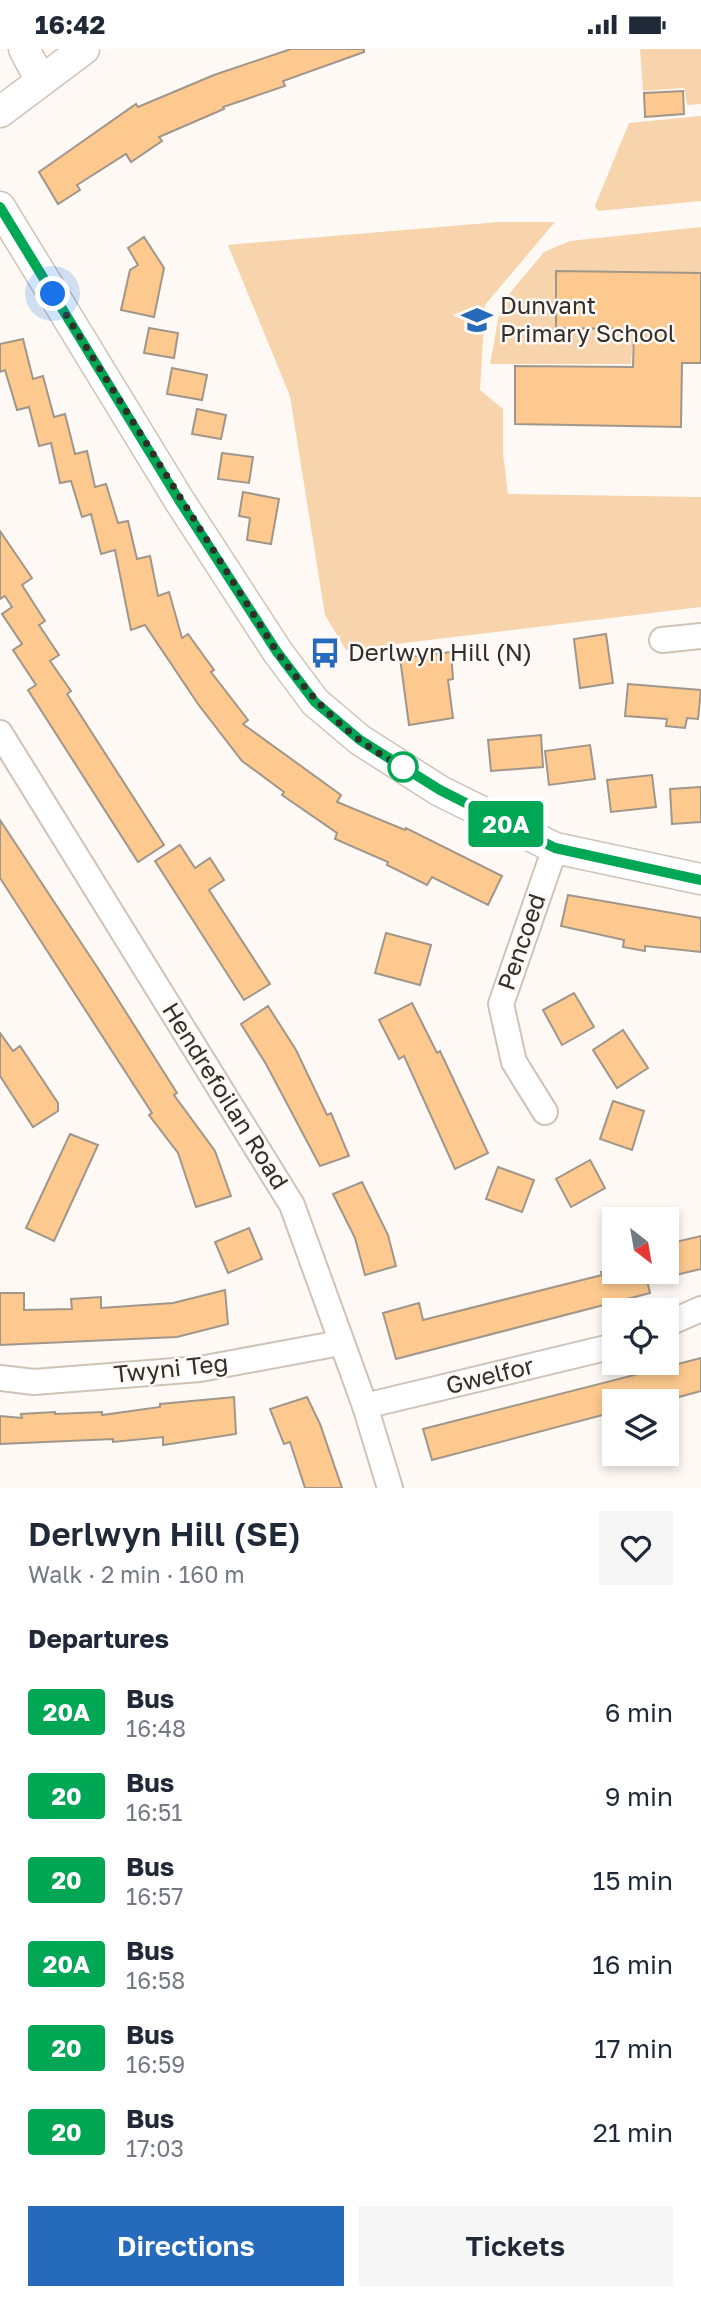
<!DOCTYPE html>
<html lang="en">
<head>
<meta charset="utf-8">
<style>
	body { margin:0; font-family:"Golos Text",sans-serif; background:#f6f6f7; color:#1f2937; height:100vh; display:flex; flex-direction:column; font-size:26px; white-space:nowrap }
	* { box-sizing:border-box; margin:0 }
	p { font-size:23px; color:#747a83 }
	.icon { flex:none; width:38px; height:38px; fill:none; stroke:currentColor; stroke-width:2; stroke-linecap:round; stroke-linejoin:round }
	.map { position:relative; height:1439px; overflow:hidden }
	.details { display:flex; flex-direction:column; background:#fff; flex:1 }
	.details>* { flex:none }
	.badge { padding:0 14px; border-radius:5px; font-size:24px; line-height:46px }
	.needle { width:46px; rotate:149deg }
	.tools { position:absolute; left:602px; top:1158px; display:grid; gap:14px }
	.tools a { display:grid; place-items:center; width:77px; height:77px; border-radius:0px; background:#fff; box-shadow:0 4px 10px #0003; font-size:35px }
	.you { position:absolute; width:35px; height:35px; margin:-18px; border:5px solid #fff; border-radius:50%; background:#1a73e8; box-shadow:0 0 0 10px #1a73e833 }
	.map>.badge { position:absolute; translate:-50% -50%; box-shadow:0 0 0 4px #fff }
	h2 { padding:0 28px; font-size:26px; line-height:63px }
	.round { display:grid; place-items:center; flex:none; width:74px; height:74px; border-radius:0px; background:#f6f6f7 }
	.summary { display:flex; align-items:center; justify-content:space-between; height:119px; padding:0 28px }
	h1 { font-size:33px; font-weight:600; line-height:52px }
	.cta { display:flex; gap:14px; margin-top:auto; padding:14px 28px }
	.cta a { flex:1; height:80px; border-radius:0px; background:#266abb; color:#fff; font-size:28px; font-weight:600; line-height:80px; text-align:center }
	.cta a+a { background:#f6f6f7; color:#1f2937 }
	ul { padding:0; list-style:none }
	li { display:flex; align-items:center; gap:21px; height:84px; padding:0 28px }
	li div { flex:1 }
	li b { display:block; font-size:26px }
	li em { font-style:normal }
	li .badge { min-width:77px; font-weight:700; text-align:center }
	.status { display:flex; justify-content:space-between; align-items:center; height:49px; padding:0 35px; background:#fff; direction:ltr }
	.status svg { height:19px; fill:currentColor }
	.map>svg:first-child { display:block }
	.green { fill:#f7d4ac }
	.building { fill:#fdc98e; stroke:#a1968a; stroke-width:2 }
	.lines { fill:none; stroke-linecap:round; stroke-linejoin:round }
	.minor-casing { stroke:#cfc3b7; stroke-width:28 }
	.tertiary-casing { stroke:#cfc3b7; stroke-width:33 }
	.minor { stroke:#fff; stroke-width:24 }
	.tertiary { stroke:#fff; stroke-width:30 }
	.line-casing { stroke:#fff; stroke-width:16 }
	.line { stroke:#00a754; stroke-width:10 }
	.walk { stroke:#322e29; stroke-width:7; stroke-dasharray:0 12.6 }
	.stop-dot { fill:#fff; stroke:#00a754; stroke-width:3.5 }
	.labels { text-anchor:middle; stroke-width:5; stroke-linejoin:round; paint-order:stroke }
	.poi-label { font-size:24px; fill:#322e29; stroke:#fef9f4; text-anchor:start }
	.street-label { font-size:24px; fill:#322e29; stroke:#fef9f4 }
</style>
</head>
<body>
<div class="status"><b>16:42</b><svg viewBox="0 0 49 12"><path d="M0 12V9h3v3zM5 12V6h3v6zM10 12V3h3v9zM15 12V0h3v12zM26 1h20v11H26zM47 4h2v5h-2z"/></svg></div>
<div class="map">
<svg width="701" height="1439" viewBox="0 0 701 1439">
	<rect width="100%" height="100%" fill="#fef9f4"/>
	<g class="green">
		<polygon points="640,0 701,0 701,55 687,56 684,39 643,42"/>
		<polygon points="701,67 701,152 598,162 595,157 629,74"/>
		<polygon points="499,173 555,173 485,256 480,341 503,360 503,404 508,445 701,448 701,558 346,601 325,566 290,347 228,196"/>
		<polygon points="701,178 701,224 556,222 555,280 634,280 631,315 490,315 501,255 544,203 570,192"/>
	</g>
	<g class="building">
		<polygon points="291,0 364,0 364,3 283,32 285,37 223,58 224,60 159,88 162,92 131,113 126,105 77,136 80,141 58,155 39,123 136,55 138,58 214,26"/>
		<polygon points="683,42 684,65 645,68 644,44"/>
		<polygon points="144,188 164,219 154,268 121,261 130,221 138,216 128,199"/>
		<polygon points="556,222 701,224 701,314 682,314 681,378 515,375 515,317 633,318 634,280 556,279"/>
		<polygon points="149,279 178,284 174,309 144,304"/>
		<polygon points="23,290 33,330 43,327 54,368 65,365 75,405 87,402 95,438 106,435 118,474 128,472 137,510 150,507 158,547 169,543 182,589 188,585 214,621 211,623 248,671 243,675 341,746 337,753 405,781 406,779 502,827 488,856 432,828 427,836 387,816 388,813 335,790 337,784 282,746 284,743 242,712 198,655 145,576 131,581 115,501 101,505 91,465 82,468 71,432 60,434 51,394 39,397 29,358 17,361 5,321 0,323 0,295"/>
		<polygon points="172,319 207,326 202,351 167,345"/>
		<polygon points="197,360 226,366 221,390 192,385"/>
		<polygon points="222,404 253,408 249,434 218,430"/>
		<polygon points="243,443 279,450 271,495 247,491 250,469 239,467"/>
		<polygon points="0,482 32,529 22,536 45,572 39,576 59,606 50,612 71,642 67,645 164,796 138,813 28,641 36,636 13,601 22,595 2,565 12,558 5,547 0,550"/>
		<polygon points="606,585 613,634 580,639 574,590"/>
		<polygon points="451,603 453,630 448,631 453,669 409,676 400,609"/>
		<polygon points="628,635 701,641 698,670 687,669 685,679 666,677 667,670 625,667"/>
		<polygon points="541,686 543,718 491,722 488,691"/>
		<polygon points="590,696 595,730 549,736 545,702"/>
		<polygon points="652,726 656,758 611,763 607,731"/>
		<polygon points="701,738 701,773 672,775 670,740"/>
		<polygon points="0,771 103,927 177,1044 174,1046 215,1102 231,1147 196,1158 178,1104 149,1066 152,1064 0,829"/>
		<polygon points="180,796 195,819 210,809 224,831 209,841 270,935 244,951 155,812"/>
		<polygon points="568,846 701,869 701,903 645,897 645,902 623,898 624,891 561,877"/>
		<polygon points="386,884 431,896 420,936 375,924"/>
		<polygon points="574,944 594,978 562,996 543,961"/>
		<polygon points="412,954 437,1004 440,1002 488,1104 455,1120 404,1007 399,1010 379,971"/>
		<polygon points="268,957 296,1001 327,1066 331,1064 349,1107 320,1117 266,1015 241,975"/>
		<polygon points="623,981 648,1019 617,1039 593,1001"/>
		<polygon points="0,984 13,1002 20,997 58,1054 58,1062 33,1078 0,1027"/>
		<polygon points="613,1052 644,1062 632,1101 600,1090"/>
		<polygon points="70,1085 98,1096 54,1192 26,1179"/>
		<polygon points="590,1111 605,1139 571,1158 556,1130"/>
		<polygon points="498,1118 534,1131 522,1163 486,1150"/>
		<polygon points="362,1133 388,1186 396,1217 365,1226 355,1189 333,1145"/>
		<polygon points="249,1179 262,1210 228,1224 215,1193"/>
		<polygon points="701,1187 701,1220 667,1228 667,1195"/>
		<polygon points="601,1223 645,1223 650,1244 396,1310 383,1264 419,1254 423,1271 602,1226"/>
		<polygon points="225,1241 228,1275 177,1288 0,1296 0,1244 24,1244 24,1261 72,1260 71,1250 101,1248 101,1259 173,1254"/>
		<polygon points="701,1309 701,1342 661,1353 614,1353 614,1363 432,1411 423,1380"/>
		<polygon points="234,1348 236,1385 163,1396 163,1388 113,1393 113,1390 0,1395 0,1367 22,1369 21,1365 55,1363 55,1365 102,1363 102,1366 160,1358 160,1355"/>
		<polygon points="307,1348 320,1375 342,1439 305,1439 290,1393 284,1395 270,1360"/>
	</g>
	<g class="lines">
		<g class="minor-casing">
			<g id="minor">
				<polyline points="662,591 701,587"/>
				<polyline points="0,684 292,1156 365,1357 390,1439"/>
				<polyline points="545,1063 514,1013 501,955 555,799"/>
				<polyline points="667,1275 701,1260"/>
				<polyline points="0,1329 34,1333 200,1320 340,1294"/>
				<polyline points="365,1357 614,1297"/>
			</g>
		</g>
		<g class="tertiary-casing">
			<g id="tertiary">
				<polyline points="24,0 41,32"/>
				<polyline points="0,63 84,0"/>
				<polyline points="0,158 179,451 277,602 315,653 360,691 440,742 555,799 701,830"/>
			</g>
		</g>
		<use href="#minor" class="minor"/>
		<use href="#tertiary" class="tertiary"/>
	</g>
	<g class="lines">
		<g class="line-casing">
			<polyline id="line" points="0,158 179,451 277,603 315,653 360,691 440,741 555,799 701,831"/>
		</g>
		<use href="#line" class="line"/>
		<path class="walk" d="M 53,245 L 277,603 C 313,651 348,690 403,718"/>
	</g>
	<defs>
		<g id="school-bare" transform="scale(2.415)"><path d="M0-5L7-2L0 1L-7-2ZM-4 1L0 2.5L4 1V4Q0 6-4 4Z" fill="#266abb" stroke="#fef9f4" stroke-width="2.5" paint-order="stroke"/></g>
		<g id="bus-bare" transform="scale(2.415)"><path d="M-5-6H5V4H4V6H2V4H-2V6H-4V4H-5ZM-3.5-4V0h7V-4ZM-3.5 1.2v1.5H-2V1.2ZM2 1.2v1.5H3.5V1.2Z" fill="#266abb" stroke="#fef9f4" stroke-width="2.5" paint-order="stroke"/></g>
	</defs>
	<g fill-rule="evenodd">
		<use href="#school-bare" x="477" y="271"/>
		<use href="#bus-bare" x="325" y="604"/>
	</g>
	<circle class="stop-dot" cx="403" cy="718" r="14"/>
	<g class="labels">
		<g class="poi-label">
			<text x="500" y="265">Dunvant<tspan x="500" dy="28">Primary School</tspan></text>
			<text x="348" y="612">Derlwyn Hill (N)</text>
		</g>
		<g class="street-label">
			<text transform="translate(522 893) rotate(-71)" y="8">Pencoed</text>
			<text transform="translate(225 1047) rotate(58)" y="8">Hendrefoilan Road</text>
			<text transform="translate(171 1320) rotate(-6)" y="8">Twyni Teg</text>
			<text transform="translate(490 1327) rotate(-14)" y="8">Gwelfor</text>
		</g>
	</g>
</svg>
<div class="tools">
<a><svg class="needle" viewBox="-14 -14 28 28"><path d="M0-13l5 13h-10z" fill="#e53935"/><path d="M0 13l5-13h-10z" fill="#747a83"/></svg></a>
<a><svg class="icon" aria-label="locate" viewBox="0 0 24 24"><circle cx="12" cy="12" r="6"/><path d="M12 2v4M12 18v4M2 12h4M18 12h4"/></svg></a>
<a><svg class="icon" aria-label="layers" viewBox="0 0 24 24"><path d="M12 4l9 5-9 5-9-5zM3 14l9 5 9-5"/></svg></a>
</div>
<div class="you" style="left:53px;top:245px"></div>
<b class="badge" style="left:506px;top:775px;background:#00a754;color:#fff">20A</b>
</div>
<section class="details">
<div class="summary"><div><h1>Derlwyn Hill (SE)</h1><p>Walk · 2 min · 160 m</p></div><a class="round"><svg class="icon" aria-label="heart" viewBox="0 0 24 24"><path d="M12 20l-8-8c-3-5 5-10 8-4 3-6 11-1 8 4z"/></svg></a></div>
<h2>Departures</h2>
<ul>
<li><span class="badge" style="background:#00a754;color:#fff">20A</span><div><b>Bus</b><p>16:48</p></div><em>6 min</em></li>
<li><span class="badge" style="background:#00a754;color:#fff">20</span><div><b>Bus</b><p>16:51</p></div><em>9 min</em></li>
<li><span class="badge" style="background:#00a651;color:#fff">20</span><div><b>Bus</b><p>16:57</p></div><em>15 min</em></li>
<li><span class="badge" style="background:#00a754;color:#fff">20A</span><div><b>Bus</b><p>16:58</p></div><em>16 min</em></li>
<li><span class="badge" style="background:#00a754;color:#fff">20</span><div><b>Bus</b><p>16:59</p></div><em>17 min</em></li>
<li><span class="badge" style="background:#00a651;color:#fff">20</span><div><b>Bus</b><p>17:03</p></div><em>21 min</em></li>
</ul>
<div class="cta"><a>Directions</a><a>Tickets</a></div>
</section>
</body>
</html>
